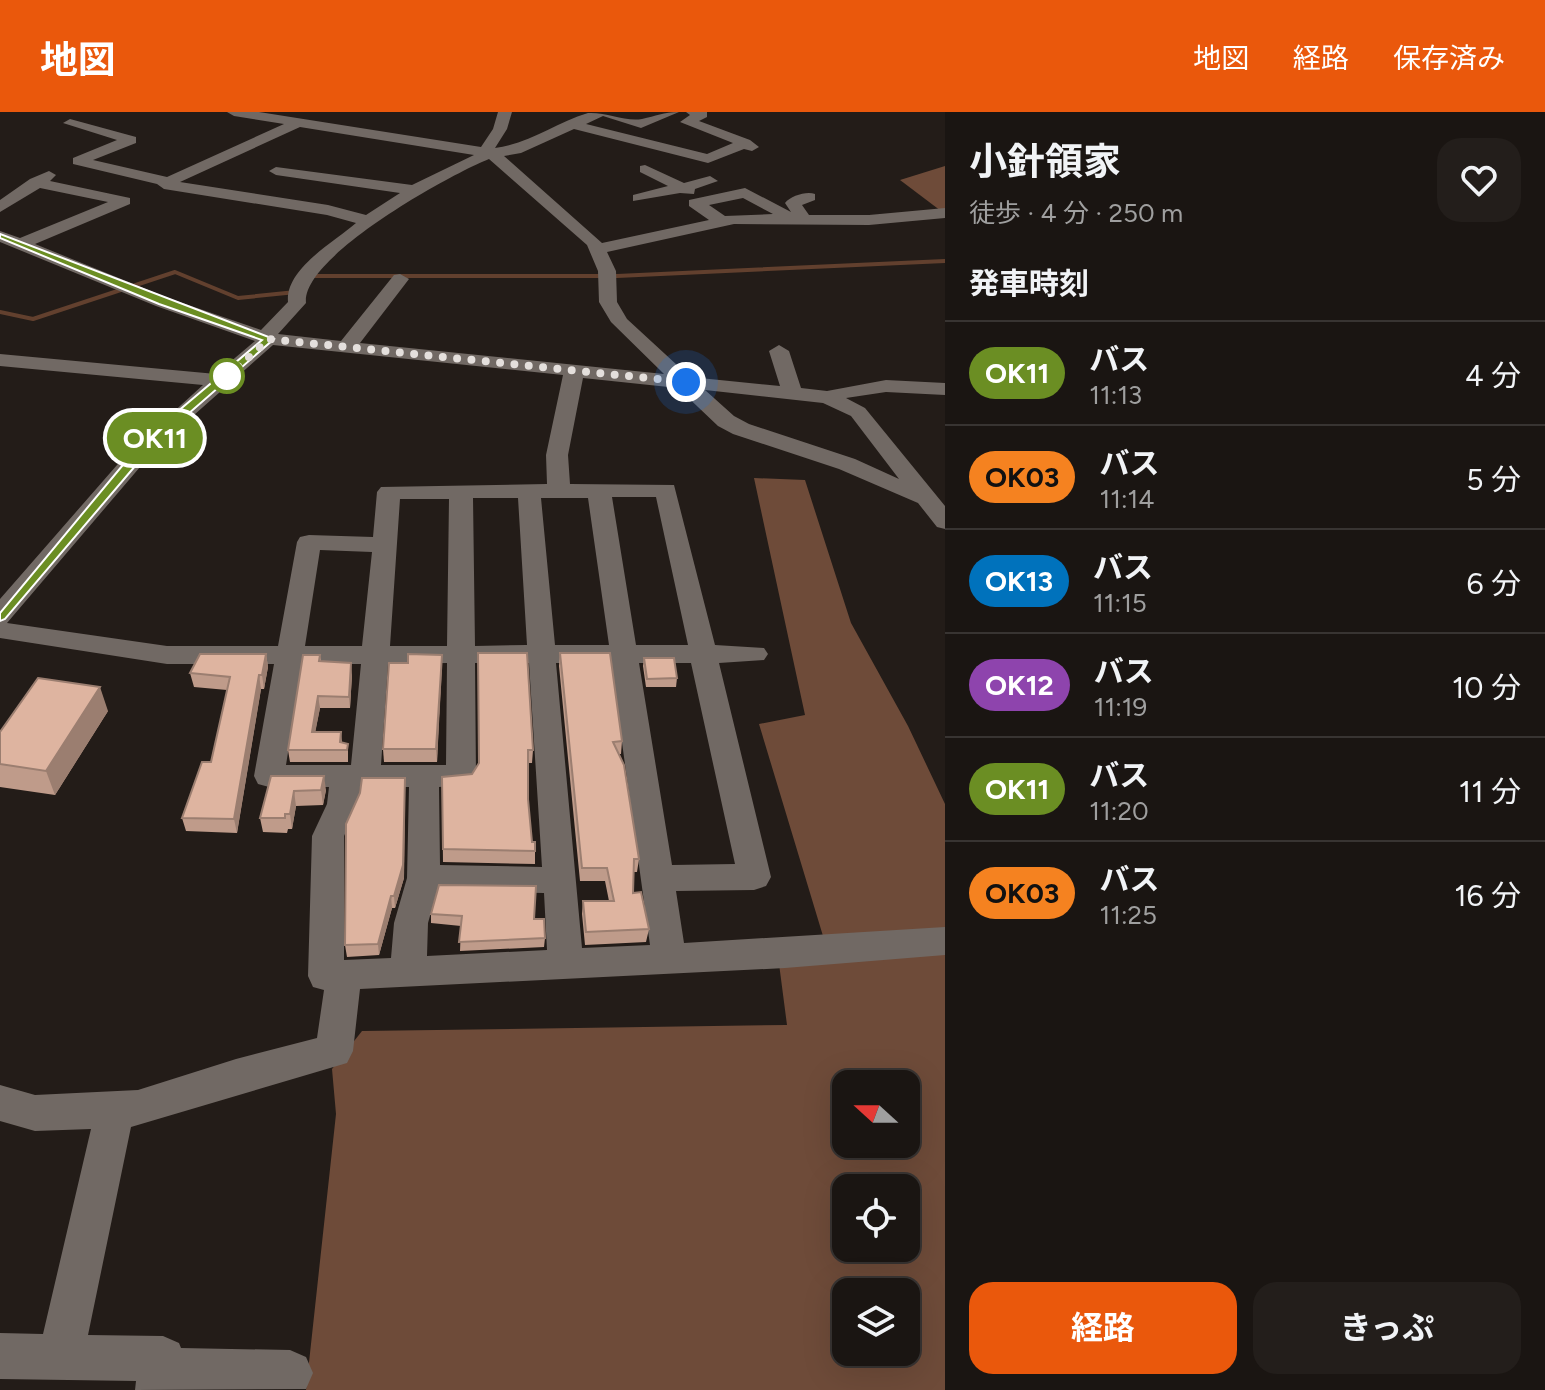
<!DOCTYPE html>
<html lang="ja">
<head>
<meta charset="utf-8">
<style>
	body { margin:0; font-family:Figtree,"Noto Sans JP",sans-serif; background:#231e1b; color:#f1f3f6; height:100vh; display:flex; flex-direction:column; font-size:30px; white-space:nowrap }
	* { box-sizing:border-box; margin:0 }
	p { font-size:26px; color:#9f9f9f }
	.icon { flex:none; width:44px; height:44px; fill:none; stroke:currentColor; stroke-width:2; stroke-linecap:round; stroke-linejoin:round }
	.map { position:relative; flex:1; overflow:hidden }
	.drawer { display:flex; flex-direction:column; background:#1a1512; width:600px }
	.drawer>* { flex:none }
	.badge { padding:0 16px; border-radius:26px; font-size:28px; line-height:52px }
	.needle { width:52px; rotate:291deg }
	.tools { position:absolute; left:832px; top:958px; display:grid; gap:16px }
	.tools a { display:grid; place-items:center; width:88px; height:88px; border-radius:16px; background:#1a1512; box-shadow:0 8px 32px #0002,0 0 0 2px #383432; font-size:40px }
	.you { position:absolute; width:40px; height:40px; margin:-20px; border:6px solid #fff; border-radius:50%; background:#1a73e8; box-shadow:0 0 0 12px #1a73e833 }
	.map>.badge { position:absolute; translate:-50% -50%; box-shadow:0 0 0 4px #fff }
	h2 { padding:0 24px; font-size:30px; line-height:72px }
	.round { display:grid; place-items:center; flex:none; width:84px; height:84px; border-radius:24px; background:#231e1b }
	.overview { display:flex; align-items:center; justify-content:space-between; height:136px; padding:0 24px }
	h1 { font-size:38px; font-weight:700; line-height:60px }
	.primary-button { display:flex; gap:16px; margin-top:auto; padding:16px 24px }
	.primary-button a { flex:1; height:92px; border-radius:24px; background:#ea580c; color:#fff; font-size:32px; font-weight:700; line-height:92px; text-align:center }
	.primary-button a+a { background:#231e1b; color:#f1f3f6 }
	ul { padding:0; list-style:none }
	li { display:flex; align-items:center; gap:24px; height:104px; padding:0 24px; border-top:2px solid #383432 }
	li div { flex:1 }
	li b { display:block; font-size:30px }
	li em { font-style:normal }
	li .badge { min-width:88px; font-weight:700; text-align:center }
	header { display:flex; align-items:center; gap:48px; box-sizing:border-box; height:112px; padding:0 40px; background:#ea580c; color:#fff }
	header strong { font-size:38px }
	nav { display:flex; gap:44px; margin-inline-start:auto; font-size:28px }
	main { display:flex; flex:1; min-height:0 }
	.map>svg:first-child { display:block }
	.forest { fill:#6e4b39; fill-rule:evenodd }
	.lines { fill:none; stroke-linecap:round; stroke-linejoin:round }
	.stream { stroke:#62402e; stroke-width:4 }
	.minor { fill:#716964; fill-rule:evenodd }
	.wall { fill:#bf9b8a }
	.shaded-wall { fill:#9b7e70 }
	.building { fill:#deb4a0; stroke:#9b7e70; stroke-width:2 }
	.line { fill:#6b8e23; stroke:#fff; stroke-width:2 }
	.walk { stroke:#e4dfdc; stroke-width:8; stroke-dasharray:0 14.4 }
	.stop-dot { fill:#fff; stroke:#6b8e23; stroke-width:4 }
</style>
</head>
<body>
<header>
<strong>地図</strong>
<nav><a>地図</a><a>経路</a><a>保存済み</a></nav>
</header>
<main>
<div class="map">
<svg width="945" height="1278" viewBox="0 0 945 1278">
	<rect width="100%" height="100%" fill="#231c18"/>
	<g class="forest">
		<polygon points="945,54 945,102 900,68"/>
		<path d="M 754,366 L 805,368 L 851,511 L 908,614 L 945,692 L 945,1278 L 306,1278 L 336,1002 L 332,957 L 362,919 L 787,913 L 778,844 L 823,824 L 759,612 L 805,603 ZM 846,972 L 906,972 L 906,1032 L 846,1032 ZM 846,1076 L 906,1076 L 906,1136 L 846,1136 ZM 846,1180 L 906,1180 L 906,1240 L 846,1240 Z"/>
	</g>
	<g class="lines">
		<g class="stream">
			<polyline points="314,164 617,164 945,149"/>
			<polyline points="0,200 33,207 175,160 238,186 296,180"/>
		</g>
		<g class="minor">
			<path d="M 227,0 L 259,0 L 481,35 L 493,17 L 498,0 L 512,0 L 507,17 L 495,36 C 529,32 555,11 588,1 C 607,0 625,10 642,7 C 656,4 663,0 679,0 L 641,16 L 603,4 L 586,12 L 707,42 L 733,31 L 680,10 L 690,3 L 686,0 L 707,0 L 707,5 L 699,9 L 750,28 L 759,35 L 752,39 L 744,37 L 708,51 L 574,17 L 521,41 L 504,44 L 602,131 L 709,108 L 689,94 L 689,88 L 745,76 L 791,100 L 785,91 C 791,84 806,79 815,82 L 815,88 L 802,93 L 809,103 L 869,103 L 945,96 L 945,106 L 869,113 L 734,112 L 607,140 L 616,159 L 617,190 L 627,207 L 690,265 L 780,274 L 769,239 L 779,233 L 789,239 L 801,276 L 827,279 L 886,268 L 945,271 L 945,283 L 886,280 L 846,286 L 865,296 L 945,394 L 945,417 L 937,415 L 918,391 L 839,357 L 733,322 L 718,314 L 678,276 L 583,266 L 568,343 L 570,372 L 674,373 L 715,533 L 764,536 L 768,542 L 764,548 L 719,551 L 771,765 L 766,774 L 754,778 L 676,779 L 684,831 L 945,815 L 945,843 L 785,856 L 360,877 L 353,939 L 347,951 L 131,1015 L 88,1223 L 163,1224 L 179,1231 L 181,1236 L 290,1238 L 306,1245 L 313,1261 L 306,1277 L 135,1278 L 136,1269 L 0,1267 L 0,1221 L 43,1222 L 91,1017 L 35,1019 L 0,1009 L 0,973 L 35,983 L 138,978 L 236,947 L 317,926 L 324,878 L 313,875 L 308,864 L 312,724 L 327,692 L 329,675 L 269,675 L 258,672 L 254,664 L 274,552 L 167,552 L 0,526 L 0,487 L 124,345 L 203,273 L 0,254 L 0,242 L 216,262 L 255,229 L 156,194 L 0,130 L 0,119 L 20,126 L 108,90 L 40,76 L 0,100 L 0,88 L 30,67 L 49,59 L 56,63 L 50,69 L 130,86 L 130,92 L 35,132 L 168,186 L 261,218 L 288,190 C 285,157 334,130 356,111 L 327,103 L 164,77 L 157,72 L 73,52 L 73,46 L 117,28 L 63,11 L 70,7 L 136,25 L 136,31 L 93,48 L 167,65 L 284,12 L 234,4 ZM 300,15 L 474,43 L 412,73 L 276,55 L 269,59 L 276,63 L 400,81 L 366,103 L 328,93 L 180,70 ZM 489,47 L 587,133 L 598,159 L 599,190 L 611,210 L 664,262 L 360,231 L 409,167 L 400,162 L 394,163 L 341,229 L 278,222 L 306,191 C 301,145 449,63 489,47 ZM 743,86 L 773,102 L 725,104 L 709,93 ZM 273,233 L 563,263 L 546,343 L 547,372 L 381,375 L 377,380 L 373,425 L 309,423 L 300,425 L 297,430 L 278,534 L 167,534 L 7,511 L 140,355 L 176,319 ZM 705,278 L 823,291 L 851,304 L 899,367 L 855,347 L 749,312 L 734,304 ZM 612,385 L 656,385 L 688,533 L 636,533 ZM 473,386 L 518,386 L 527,533 L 475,534 ZM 541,386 L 588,386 L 609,533 L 555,533 ZM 400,387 L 449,387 L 447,534 L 390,534 ZM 320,438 L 372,440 L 362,534 L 305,534 ZM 447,551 L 446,653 L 381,653 L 388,552 ZM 475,551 L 529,551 L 542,755 L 440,753 L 439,675 L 472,672 L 476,664 ZM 556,551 L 611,551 L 650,833 L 582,836 ZM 639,551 L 691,551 L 735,752 L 672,753 ZM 302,552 L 361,552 L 351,653 L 286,653 ZM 360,675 L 409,675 L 407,766 L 394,811 L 391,846 L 344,848 L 344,724 L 359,692 ZM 437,779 L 544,781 L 547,838 L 427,844 L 428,811 Z"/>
			<polygon points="645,53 684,71 710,64 718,69 695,77 694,82 680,81 633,89 633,83 668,74 640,60 640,54"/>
		</g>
	</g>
	<g class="wall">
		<polygon points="478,541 533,638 532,651 528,651 528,687 532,730 535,739 535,752 443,750 442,665 472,662 479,651"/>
		<polygon points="560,541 622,629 621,642 619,642 639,747 637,760 634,760 633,781 649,817 646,830 585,833 582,802 583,789 609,789 605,769 580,769 559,554"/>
		<polygon points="266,542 268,555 264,577 261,577 237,721 186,719 182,706 211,650 227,578 194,575 190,561"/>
		<polygon points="320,543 321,549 352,563 350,596 320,596 315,620 341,620 342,631 348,632 348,650 290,650 288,638"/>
		<polygon points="442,543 437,650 384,650 383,637 408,551"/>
		<polygon points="644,546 677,566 676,575 646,575 643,554"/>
		<polygon points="108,599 55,683 0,675 0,620"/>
		<polygon points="271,664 326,678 323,693 296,694 292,717 288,717 287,721 263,720 260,706"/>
		<polygon points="405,666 404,766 395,796 392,796 379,843 347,845 345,833"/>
		<polygon points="431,802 534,807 545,826 544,835 460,839 461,814 431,811"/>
	</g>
	<g class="shaded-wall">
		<polygon points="266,542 268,555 264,577 262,563"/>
		<polygon points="442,543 442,556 437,650 436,637"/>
		<polygon points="351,551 352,563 350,596 349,585"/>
		<polygon points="259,563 261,577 237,721 234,707"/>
		<polygon points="100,575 108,599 55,683 46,659"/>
		<polygon points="318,584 320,596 313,632 312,620"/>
		<polygon points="324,664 326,678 323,693 321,678"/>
		<polygon points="405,666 404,766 395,796 394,784"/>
		<polygon points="294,679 296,694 292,717 290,702"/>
		<polygon points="391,784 392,796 379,843 378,832"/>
	</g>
	<g class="building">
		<polygon points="478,541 527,541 533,638 528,638 528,687 532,730 535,730 535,739 443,737 442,665 472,662 479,651"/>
		<polygon points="560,541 610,541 622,629 613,630 624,653 639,747 634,747 633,781 641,780 649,817 586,820 583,789 614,789 607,756 582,756"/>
		<polygon points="200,542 266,542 262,563 259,563 234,707 182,706 202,650 211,650 230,565 190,561"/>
		<polygon points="408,542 442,543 436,637 383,637 389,551 408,551"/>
		<polygon points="303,543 320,543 319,549 351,551 349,585 318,584 312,620 341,620 340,630 348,632 347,638 288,638"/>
		<polygon points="644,546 674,546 677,566 647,567"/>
		<polygon points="38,566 100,575 46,659 0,652 0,620"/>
		<polygon points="271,664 324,664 321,678 294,679 290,702 285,702 285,706 260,706"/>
		<polygon points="362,666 405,666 403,753 394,784 391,784 378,832 345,833 346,712 360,681"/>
		<polygon points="439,773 536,774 534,807 544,807 545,826 459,830 462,804 431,802"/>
	</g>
	<polygon class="line" points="0,122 274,227 172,316 136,353 5,507 0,509 0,501 127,348 164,311 262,228 159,192 0,126"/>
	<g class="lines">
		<polyline class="walk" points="227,264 222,269 269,227 686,270"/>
	</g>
	<circle class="stop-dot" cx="227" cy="264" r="16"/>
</svg>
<div class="tools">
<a><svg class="needle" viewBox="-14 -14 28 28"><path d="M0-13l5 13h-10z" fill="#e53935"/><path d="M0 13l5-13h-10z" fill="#9f9f9f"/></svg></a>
<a><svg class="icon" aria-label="locate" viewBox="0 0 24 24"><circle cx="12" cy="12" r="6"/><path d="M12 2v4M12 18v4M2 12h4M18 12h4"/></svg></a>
<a><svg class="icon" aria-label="layers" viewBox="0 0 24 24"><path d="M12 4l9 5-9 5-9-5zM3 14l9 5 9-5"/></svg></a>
</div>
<div class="you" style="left:686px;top:270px"></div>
<b class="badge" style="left:155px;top:326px;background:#6b8e23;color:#fff">OK11</b>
</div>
<section class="drawer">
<div class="overview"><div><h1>小針領家</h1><p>徒歩 · 4 分 · 250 m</p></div><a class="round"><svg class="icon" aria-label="heart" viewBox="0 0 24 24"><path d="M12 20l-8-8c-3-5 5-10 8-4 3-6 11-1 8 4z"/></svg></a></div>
<h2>発車時刻</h2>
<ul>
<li><span class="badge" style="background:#6b8e23;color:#fff">OK11</span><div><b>バス</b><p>11:13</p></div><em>4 分</em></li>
<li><span class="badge" style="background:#f58220;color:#111">OK03</span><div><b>バス</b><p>11:14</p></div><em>5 分</em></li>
<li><span class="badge" style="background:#0072bc;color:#fff">OK13</span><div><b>バス</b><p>11:15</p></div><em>6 分</em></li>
<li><span class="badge" style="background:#8e44ad;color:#fff">OK12</span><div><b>バス</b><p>11:19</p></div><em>10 分</em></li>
<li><span class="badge" style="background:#6b8e23;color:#fff">OK11</span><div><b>バス</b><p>11:20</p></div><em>11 分</em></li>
<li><span class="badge" style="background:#f58220;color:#111">OK03</span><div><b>バス</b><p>11:25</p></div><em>16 分</em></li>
</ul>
<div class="primary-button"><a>経路</a><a>きっぷ</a></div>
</section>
</main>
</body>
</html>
